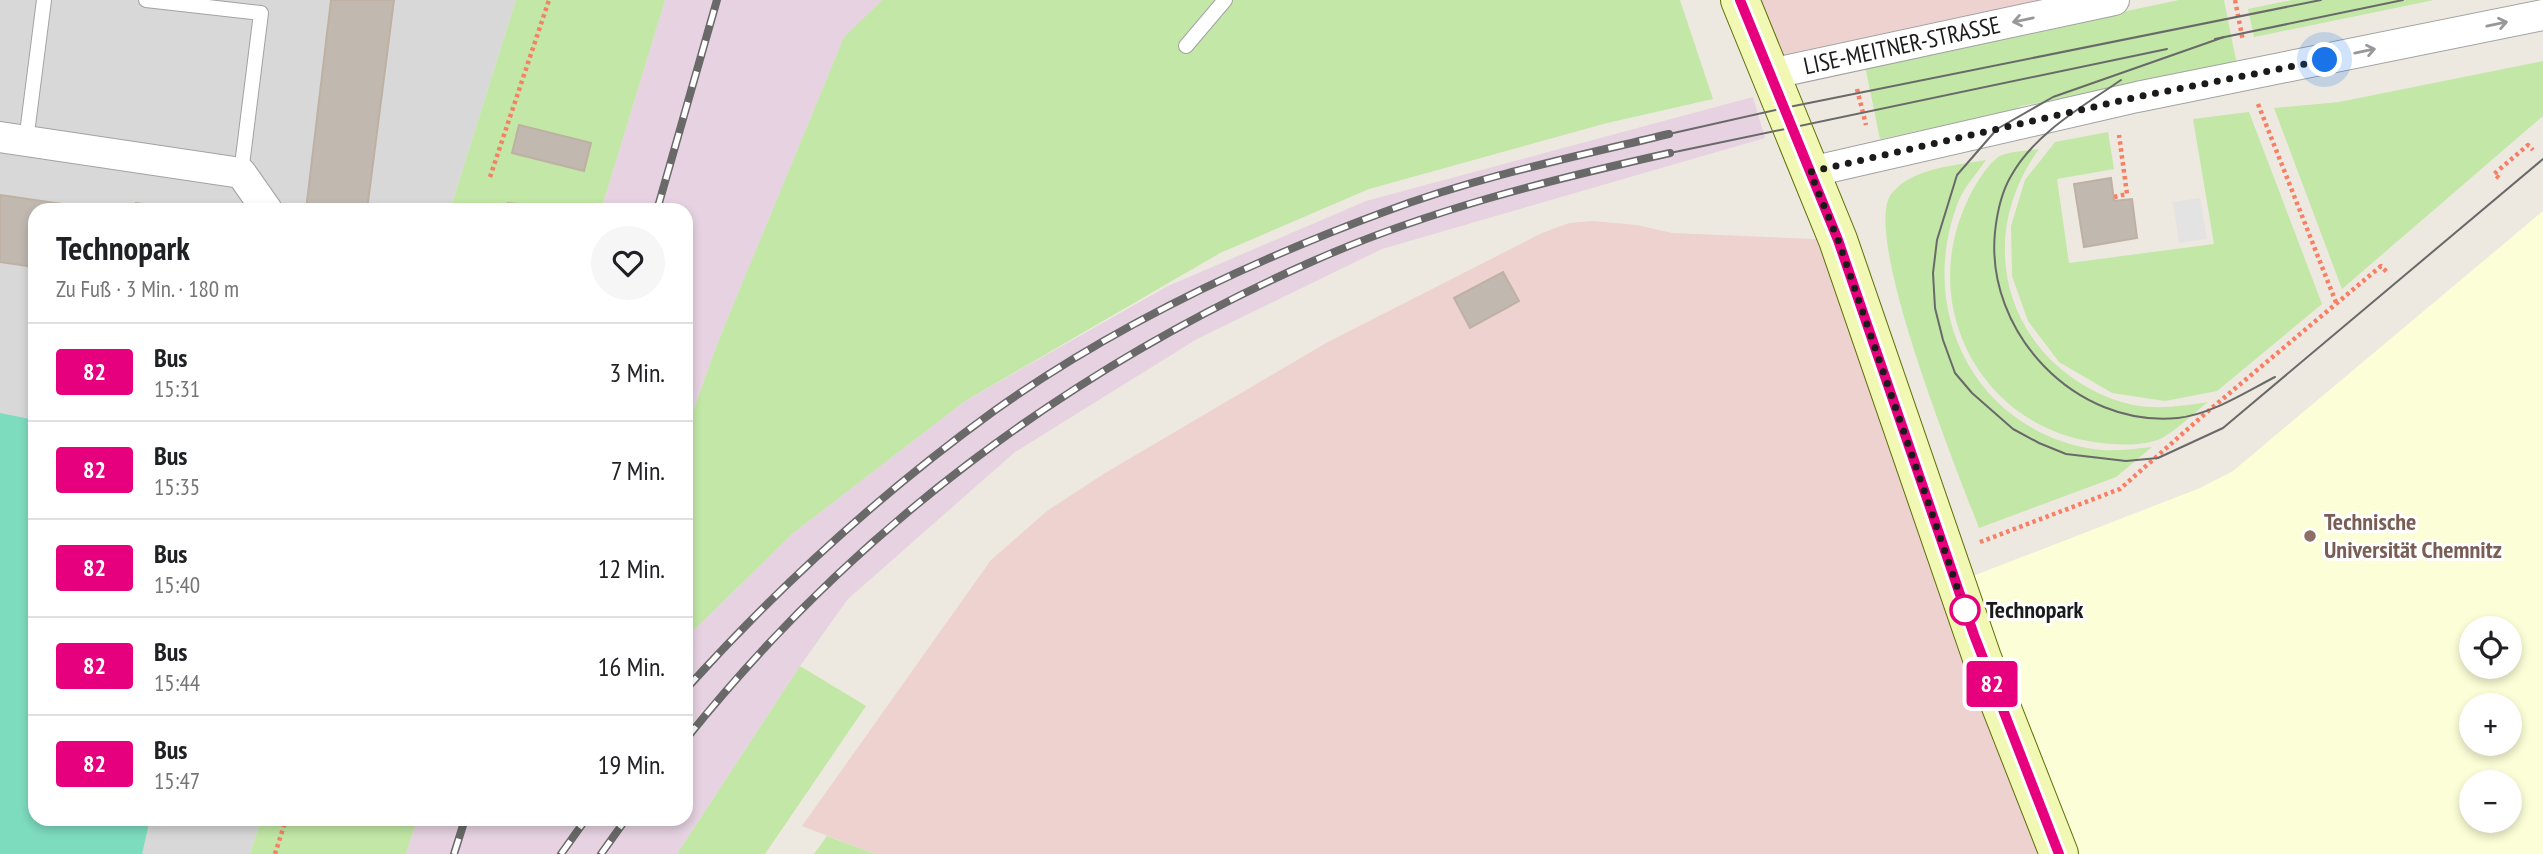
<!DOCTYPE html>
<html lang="de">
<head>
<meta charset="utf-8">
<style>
	body { margin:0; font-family:"PT Sans Narrow",sans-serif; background:#f6f6f6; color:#202124; height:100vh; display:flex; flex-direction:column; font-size:26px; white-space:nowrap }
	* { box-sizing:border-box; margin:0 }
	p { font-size:23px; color:#757577 }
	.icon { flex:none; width:38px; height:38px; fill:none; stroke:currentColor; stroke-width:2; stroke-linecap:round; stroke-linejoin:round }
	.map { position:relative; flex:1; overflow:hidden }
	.panel { position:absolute; left:28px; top:203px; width:665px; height:623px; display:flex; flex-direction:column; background:#fff; border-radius:21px; box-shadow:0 4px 10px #0003 }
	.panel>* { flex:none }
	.badge { padding:0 14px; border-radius:5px; font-size:24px; line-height:46px }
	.controls { position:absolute; left:2459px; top:616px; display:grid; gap:14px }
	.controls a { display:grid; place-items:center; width:63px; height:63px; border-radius:50%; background:#fff; box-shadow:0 4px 10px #0003; font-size:35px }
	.you { position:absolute; width:35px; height:35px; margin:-18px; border:5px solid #fff; border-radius:50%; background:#1a73e8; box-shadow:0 0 0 10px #1a73e833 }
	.map>.badge { position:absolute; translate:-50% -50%; box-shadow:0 0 0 4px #fff }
	.round { display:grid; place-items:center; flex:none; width:74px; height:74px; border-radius:37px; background:#f6f6f6 }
	.overview { display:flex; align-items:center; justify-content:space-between; height:119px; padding:0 28px }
	h1 { font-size:33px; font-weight:700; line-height:52px }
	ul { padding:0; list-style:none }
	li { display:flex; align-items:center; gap:21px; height:98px; padding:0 28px; border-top:2px solid #e0e0e0 }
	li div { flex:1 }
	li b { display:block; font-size:26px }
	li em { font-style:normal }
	li .badge { min-width:77px; font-weight:700; text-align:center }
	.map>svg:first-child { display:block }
	.residential { fill:#d9d8d8 }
	.commercial { fill:#eed2cf }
	.industrial { fill:#e6d2e1 }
	.education { fill:#fcfed7; fill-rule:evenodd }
	.grass { fill:#c2e7a6 }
	.pitch { fill:#7edcbe }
	.parking { fill:#e3e3e3 }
	.building { fill:#c1b8b0; stroke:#beb1a3; stroke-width:2 }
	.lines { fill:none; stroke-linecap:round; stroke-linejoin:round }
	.lane-casing { stroke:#a2a2a2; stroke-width:16 }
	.street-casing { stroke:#a2a2a2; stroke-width:32 }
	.secondary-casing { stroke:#5c6e06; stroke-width:40 }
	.path { stroke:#f87f66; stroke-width:4.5; stroke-dasharray:3.5 3.5; stroke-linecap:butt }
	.lane { stroke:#fff; stroke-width:14 }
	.street { stroke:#fff; stroke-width:30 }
	.secondary { stroke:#f0f8b3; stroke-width:38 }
	.tram { stroke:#696969; stroke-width:2 }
	.rail-casing { stroke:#696969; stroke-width:8 }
	.rail { stroke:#fff; stroke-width:5; stroke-dasharray:16; stroke-linecap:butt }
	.oneway { stroke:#989898 }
	.line-casing { stroke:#fff; stroke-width:16 }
	.line { stroke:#e6007e; stroke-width:10 }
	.walk { stroke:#1b1b1b; stroke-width:7; stroke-dasharray:0 12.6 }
	.education-dot { fill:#8d6e63; stroke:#fff; stroke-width:2.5 }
	.stop-dot { fill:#fff; stroke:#e6007e; stroke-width:3.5 }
	.labels { text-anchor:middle; stroke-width:6; stroke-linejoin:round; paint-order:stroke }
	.street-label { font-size:24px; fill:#1b1b1b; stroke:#fff }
	.education-label { font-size:24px; font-weight:bold; fill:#785e54; stroke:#fff; text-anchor:start }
	.stop-label { font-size:24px; font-weight:bold; fill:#1b1b1b; stroke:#fff; text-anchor:start }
</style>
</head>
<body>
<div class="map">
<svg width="2543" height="854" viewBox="0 0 2543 854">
	<rect width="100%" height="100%" fill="#ede9e0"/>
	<polygon class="residential" points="0,0 516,0 450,210 35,210 35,819 261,819 250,854 0,854"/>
	<g class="commercial">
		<polygon points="1740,0 2114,0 1770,74"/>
		<polygon points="1593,221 1637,225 1672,233 1838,240 2059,854 875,854 802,826 991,560 1047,511 1105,473 1326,343 1542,233 1569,223"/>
	</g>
	<g class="industrial">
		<polygon points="665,0 882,0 844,37 720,337 686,430 686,210 601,210"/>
		<polygon points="1753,97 1765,138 1382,249 1197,339 1015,452 848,599 800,666 677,854 406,854 417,819 686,819 686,638 792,534 965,401 1168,286 1366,201"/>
	</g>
	<path class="education" d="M 2543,211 L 2543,854 L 2059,854 L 1955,583 L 2200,488 L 2233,471 ZM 2471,628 L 2510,628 L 2510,667 L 2471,667 ZM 2471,705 L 2510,705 L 2510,744 L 2471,744 ZM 2471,782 L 2510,782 L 2510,821 L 2471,821 Z"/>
	<g class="grass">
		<polygon points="516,0 665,0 601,210 450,210"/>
		<polygon points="882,0 1680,0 1713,99 1607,123 1369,189 1220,253 965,401 792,534 686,638 686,430 720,337 844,37"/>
		<polygon points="2179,0 2224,0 2237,65 2021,106 2012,111 1880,139 1865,66"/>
		<polygon points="2292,0 2434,0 2254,37 2248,9"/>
		<polygon points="2543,61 2543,116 2342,289 2274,108 2339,102"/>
		<polygon points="2249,112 2322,304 2217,391 2165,401 2112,393 2059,362 2028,321 2012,276 2011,226 2025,180 2055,142 2108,132 2114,169 2057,179 2069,263 2214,244 2193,119"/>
		<path d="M 2039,149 C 1971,242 2008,363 2118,401 C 2147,411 2178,407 2208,402 C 2194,413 2178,429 2162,438 C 2144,447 2113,445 2094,442 C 1990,427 1927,324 1958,225 C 1965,203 1979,173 1998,157 C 2007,151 2028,151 2039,149 Z"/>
		<path d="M 1986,160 C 1978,172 1965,186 1959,200 C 1915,309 1974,430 2093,449 C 2112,452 2133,449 2152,447 L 2116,477 L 1979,528 C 1960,477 1859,231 1892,193 C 1914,167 1955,166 1986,160 Z"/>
		<polygon points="800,666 866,706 765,854 677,854"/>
		<polygon points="261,819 417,819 406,854 250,854"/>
		<polygon points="827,836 875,854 814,854"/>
	</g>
	<polygon class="pitch" points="0,413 35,420 35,819 150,819 142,854 0,854"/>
	<polygon class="parking" points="2200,198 2207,239 2179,243 2173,202"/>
	<g class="building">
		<polygon points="331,0 394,0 367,210 306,210"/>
		<polygon points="519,125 591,143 584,171 512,153"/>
		<polygon points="2111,178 2114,201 2132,199 2137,238 2084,247 2074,184"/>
		<polygon points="0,195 77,206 76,210 35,210 35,267 0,262"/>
		<polygon points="136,203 188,210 135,210"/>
		<polygon points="508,203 570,209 507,210"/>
		<polygon points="1503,272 1519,301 1470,328 1454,298"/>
	</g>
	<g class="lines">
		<g class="lane-casing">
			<g id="lane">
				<polyline points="146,0 261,13 241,173"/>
				<polyline points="1186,46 1225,0"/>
				<polyline points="26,141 44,0"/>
			</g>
		</g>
		<g class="street-casing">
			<g id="street">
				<path id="s1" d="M 1770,74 L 2114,0"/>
				<polyline points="0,137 241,173 267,210"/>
				<polyline points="1810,172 2137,97 2543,15"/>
			</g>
		</g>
		<g class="secondary-casing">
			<polyline id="secondary" points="1740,0 1838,240 1982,658 2059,854"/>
		</g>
		<g class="path">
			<polyline points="2235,0 2243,41"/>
			<polyline points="1857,89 1866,125"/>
			<polyline points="2258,104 2337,305"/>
			<polyline points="490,177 549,0"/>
			<polyline points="2499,178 2494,174 2528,145 2533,150"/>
			<polyline points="2114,197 2127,194 2119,135"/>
			<polyline points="1980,542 2120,489 2207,412 2381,266 2388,273"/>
			<polyline points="275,854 286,819"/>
		</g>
		<use href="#lane" class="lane"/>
		<use href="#street" class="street"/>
		<use href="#secondary" class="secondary"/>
		<g class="tram">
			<polyline points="2224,37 2053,97 1997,129 1957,175 1937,240 1933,273 1935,308 1943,340 1955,373 1972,393 2013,429 2039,443 2066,454 2126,461 2158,458 2223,428 2543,159"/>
			<polyline points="2215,39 2403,0"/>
			<path d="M 2121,80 C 2082,107 2035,133 2011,176 C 2001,193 1997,213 1995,232 C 1985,332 2075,428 2178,418 C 2212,414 2244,393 2275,377"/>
			<polyline points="1669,134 1784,108 2321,0"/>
			<polyline points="1670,153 2167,49"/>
		</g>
		<g class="rail-casing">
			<g id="rail">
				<polyline points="657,210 717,0"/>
				<path d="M 686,689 C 779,586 881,493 994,411 C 1112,327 1249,262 1384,212 C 1476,177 1574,157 1669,134"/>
				<path d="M 686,739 C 852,531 1067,370 1311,262 C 1425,211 1549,180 1670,153"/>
				<polyline points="454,854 465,819"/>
				<polyline points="561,854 586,819"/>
				<polyline points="601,854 626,819"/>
			</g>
		</g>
		<use href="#rail" class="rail"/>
	</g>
	<defs><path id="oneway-shaft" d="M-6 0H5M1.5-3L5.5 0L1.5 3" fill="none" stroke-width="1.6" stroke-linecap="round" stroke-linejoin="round" transform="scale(1.75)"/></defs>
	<g class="oneway">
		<use href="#oneway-shaft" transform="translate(2023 20) rotate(168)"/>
		<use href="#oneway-shaft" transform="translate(2497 24) rotate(-12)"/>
		<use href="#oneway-shaft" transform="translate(2365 51) rotate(-12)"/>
	</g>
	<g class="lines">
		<g class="line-casing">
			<polyline id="line" points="1740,0 1838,240 1974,635 2059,854"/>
		</g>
		<use href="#line" class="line"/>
		<polyline class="walk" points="1965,610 1838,240 1810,172 2137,97 2325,60"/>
	</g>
	<circle class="education-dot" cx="2310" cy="536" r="7"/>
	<circle class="stop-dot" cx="1965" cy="610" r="14"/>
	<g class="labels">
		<g class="street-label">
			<text dy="8" stroke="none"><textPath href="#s1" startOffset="135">LISE-MEITNER-STRASSE</textPath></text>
		</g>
		<g class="education-label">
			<text x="2324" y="530">Technische<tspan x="2324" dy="28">Universität Chemnitz</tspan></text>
		</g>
		<g class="stop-label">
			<text x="1986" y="618">Technopark</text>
		</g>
	</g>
</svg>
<div class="controls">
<a><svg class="icon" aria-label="locate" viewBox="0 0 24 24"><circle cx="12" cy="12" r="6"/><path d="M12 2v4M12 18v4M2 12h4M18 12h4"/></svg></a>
<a>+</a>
<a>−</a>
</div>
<div class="you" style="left:2325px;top:60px"></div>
<b class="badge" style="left:1992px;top:684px;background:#e6007e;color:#fff">82</b>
<section class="panel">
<div class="overview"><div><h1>Technopark</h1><p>Zu Fuß · 3 Min. · 180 m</p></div><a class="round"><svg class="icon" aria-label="heart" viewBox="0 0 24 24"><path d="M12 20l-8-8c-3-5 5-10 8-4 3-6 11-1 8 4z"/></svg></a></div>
<ul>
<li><span class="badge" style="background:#e6007e;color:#fff">82</span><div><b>Bus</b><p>15:31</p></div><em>3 Min.</em></li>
<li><span class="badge" style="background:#e6007e;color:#fff">82</span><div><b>Bus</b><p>15:35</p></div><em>7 Min.</em></li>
<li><span class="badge" style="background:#e6007e;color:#fff">82</span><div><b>Bus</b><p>15:40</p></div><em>12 Min.</em></li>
<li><span class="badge" style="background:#e6007e;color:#fff">82</span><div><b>Bus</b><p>15:44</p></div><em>16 Min.</em></li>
<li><span class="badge" style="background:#e6007e;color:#fff">82</span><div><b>Bus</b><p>15:47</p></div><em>19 Min.</em></li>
</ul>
</section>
</div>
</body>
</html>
